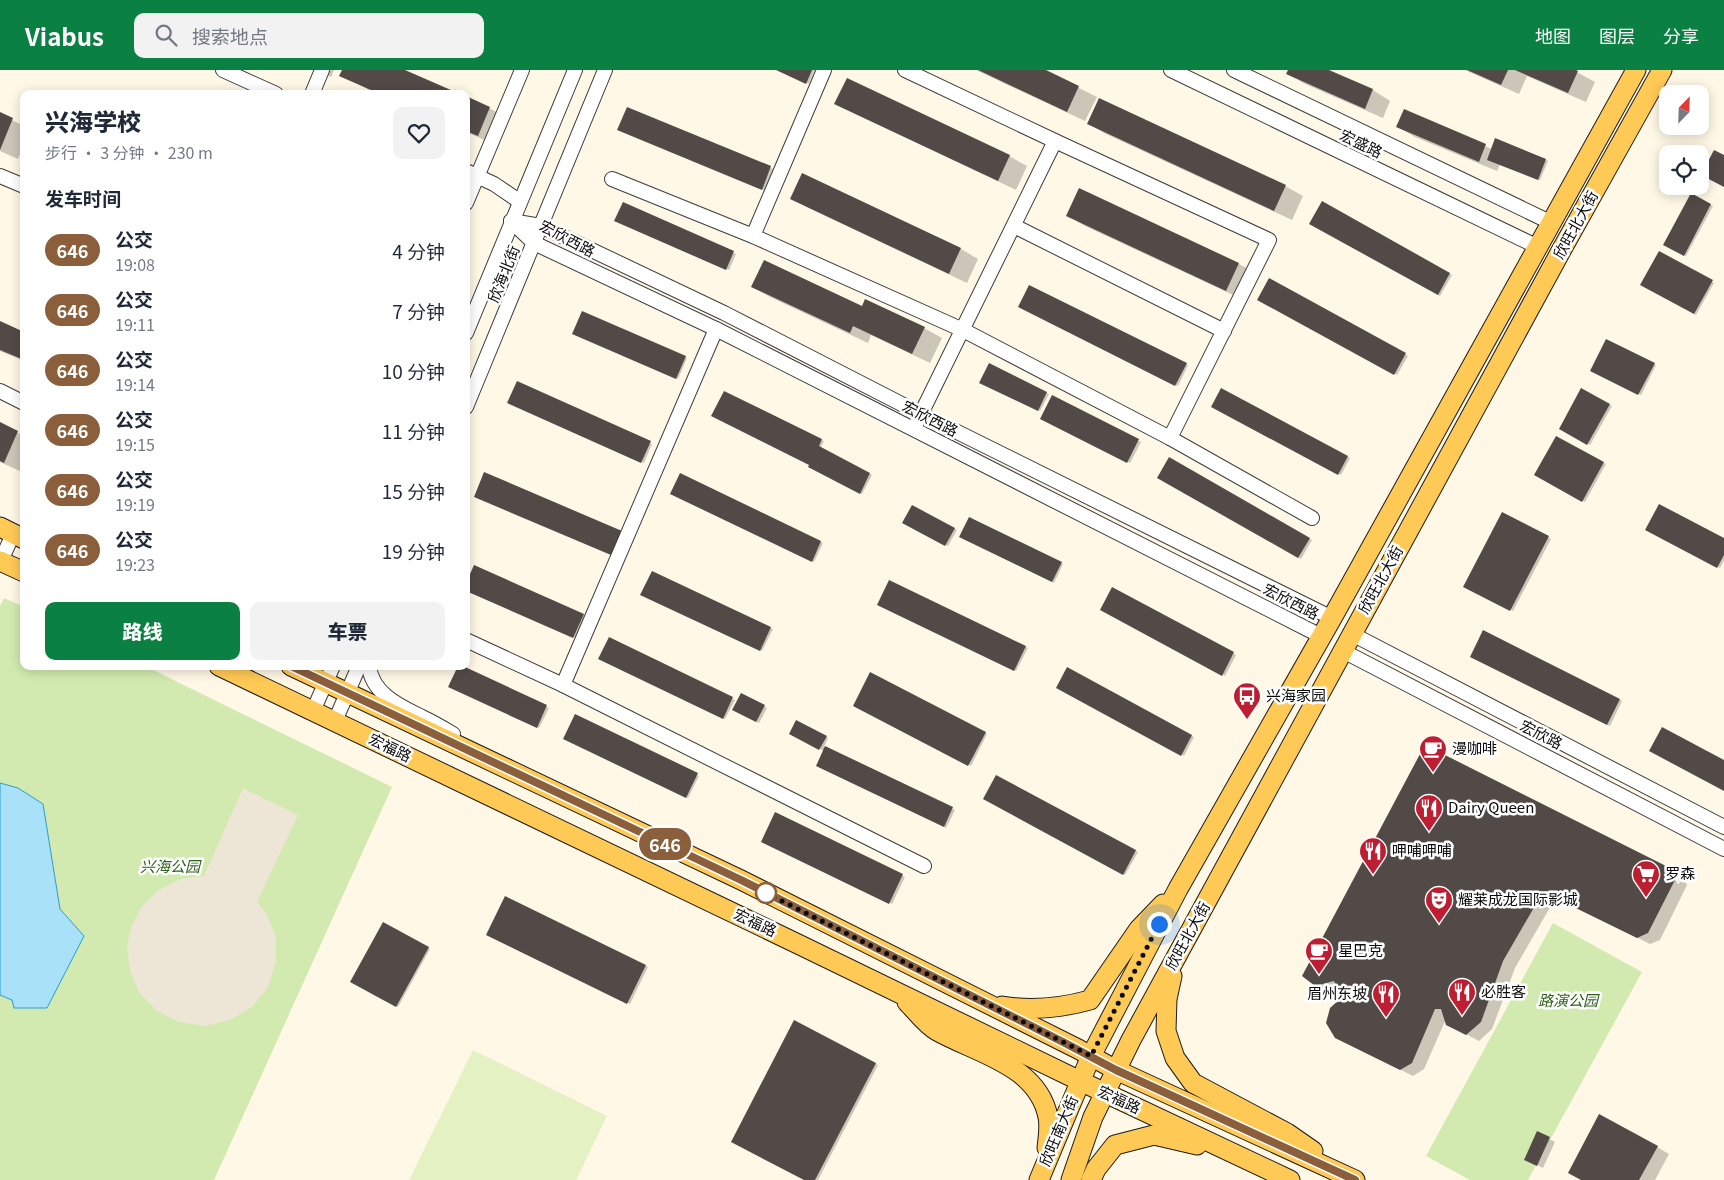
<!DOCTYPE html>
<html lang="zh">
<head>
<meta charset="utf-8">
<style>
	body { margin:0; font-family:Georgia,"Noto Sans SC",serif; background:#f2f2f3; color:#1f2937; height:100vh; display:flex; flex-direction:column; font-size:19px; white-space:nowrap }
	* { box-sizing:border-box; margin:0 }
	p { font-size:16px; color:#747a83 }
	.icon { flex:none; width:28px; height:28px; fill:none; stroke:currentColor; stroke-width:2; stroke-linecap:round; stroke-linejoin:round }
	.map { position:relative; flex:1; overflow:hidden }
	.side { position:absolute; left:20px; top:20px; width:450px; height:580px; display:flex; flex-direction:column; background:#fff; border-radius:10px; box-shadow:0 2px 12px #0003 }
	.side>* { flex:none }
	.badge { padding:0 10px; border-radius:16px; font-size:18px; line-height:32px }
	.needle { width:32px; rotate:23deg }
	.tools { position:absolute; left:1659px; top:15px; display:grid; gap:10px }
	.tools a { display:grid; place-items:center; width:50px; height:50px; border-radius:10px; background:#fff; box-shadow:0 2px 12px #0003; font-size:25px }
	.you { position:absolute; width:25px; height:25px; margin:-12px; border:4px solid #fff; border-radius:50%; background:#1a73e8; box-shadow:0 0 0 8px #1a73e833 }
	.map>.badge { position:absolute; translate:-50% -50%; box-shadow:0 0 0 2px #fff }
	h2 { padding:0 25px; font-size:19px; line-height:45px }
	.round { display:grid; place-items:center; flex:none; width:52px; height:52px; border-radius:10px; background:#f2f2f3 }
	.head { display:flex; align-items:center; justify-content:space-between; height:85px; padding:0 25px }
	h1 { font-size:24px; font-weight:800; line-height:38px }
	.action { display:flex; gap:10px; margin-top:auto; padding:10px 25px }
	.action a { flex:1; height:58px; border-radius:10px; background:#0b8043; color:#fff; font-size:20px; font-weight:800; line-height:58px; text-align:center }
	.action a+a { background:#f2f2f3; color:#1f2937 }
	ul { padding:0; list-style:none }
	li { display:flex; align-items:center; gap:15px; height:60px; padding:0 25px }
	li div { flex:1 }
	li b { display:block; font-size:19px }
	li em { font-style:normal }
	li .badge { min-width:55px; font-weight:700; text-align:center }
	header { display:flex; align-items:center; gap:30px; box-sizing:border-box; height:70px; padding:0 25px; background:#0b8043; color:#fff }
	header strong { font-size:24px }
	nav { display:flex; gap:28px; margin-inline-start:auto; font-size:18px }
	.search { width:350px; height:45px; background:#f2f2f3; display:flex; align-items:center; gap:12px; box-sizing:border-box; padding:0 18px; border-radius:10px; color:#747a83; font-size:19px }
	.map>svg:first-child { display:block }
	.green { fill:#d2eaaf }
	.pitch { fill:#e4f1c2 }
	.plaza { fill:#ede6d7 }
	.water { fill:#a9e1f8; stroke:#2d9dd2 }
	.shadow { fill:#0003 }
	.building { fill:#524a46 }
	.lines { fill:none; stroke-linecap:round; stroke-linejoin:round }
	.minor-casing { stroke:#3d3d3d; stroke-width:16 }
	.major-casing { stroke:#1b1b1b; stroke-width:21 }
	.minor { stroke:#fff; stroke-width:14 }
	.major { stroke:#ffc956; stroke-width:19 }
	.line-casing { stroke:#fff; stroke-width:11 }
	.line { stroke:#8b5e3c; stroke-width:8 }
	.walk { stroke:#0a0a0a; stroke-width:5; stroke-dasharray:0 9 }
	.stop-dot { fill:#fff; stroke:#8b5e3c; stroke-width:2.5 }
	.labels { text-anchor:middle; stroke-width:5; stroke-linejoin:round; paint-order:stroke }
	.street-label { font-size:15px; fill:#0a0a0a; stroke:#fff }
	.poi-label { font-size:15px; fill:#0a0a0a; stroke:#fff; text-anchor:start }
	.park-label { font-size:15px; font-style:italic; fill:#2e6219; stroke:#fff }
</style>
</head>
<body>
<header>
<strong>Viabus</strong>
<div class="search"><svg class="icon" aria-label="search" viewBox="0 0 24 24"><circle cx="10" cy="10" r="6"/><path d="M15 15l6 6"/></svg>搜索地点</div>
<nav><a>地图</a><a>图层</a><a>分享</a></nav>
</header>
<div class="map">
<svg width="1724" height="1110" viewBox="0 0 1724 1110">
	<rect width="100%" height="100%" fill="#fff8e6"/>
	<g class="green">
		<polygon points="4,528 24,537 24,596 145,596 392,717 214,1110 0,1110 0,536"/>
		<polygon points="1553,853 1642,902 1528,1110 1470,1110 1426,1086"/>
	</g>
	<polygon class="pitch" points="473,980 607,1046 576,1110 409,1110"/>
	<polygon class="plaza" points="243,718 298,745 257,832 266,843 276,867 276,892 268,917 252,937 230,950 205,956 179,952 157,941 139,922 130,900 127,877 132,855 143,835 160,819 181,809 204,806"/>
	<polygon class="water" points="0,713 18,718 43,734 60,839 84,866 47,938 14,938 12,930 0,925"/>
	<g class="shadow">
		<polygon points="314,0 334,0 331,7"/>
		<polygon points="343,0 402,0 457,24 377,24 341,5"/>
		<polygon points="778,0 815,0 809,14"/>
		<polygon points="976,0 1043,0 1097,27 1085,51"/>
		<polygon points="1289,0 1326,0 1373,20 1390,31 1383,48 1305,14 1288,4"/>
		<polygon points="1465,0 1573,0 1595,12 1586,32 1527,6 1519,24"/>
		<polygon points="466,28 489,38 507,48 496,75 466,62"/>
		<polygon points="836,33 1009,86 1027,96 1016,120 854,43"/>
		<polygon points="628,38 773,99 764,120 621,61"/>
		<polygon points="1404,41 1492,79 1496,70 1546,90 1548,91 1540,110 1500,94 1497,101 1415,67 1398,57"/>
		<polygon points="0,44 24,56 24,75 18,89 0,81"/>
		<polygon points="1089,54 1285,116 1303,126 1292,150 1106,64"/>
		<polygon points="803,104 961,179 978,189 967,213 809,138 791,128"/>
		<polygon points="1079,120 1239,194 1257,204 1244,230 1085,156 1067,145"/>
		<polygon points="1692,124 1713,136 1686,186 1665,175"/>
		<polygon points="1323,133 1452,205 1440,226 1311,154"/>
		<polygon points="623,134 736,184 729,200 616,151"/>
		<polygon points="1660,182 1714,213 1696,245 1642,214"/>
		<polygon points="1270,210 1408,286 1397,305 1259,229"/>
		<polygon points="1030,216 1188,295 1178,316 1020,237"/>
		<polygon points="753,217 863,238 924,258 942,268 930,293 871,265 868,273 770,227"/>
		<polygon points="0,252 24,263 24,291 0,281"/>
		<polygon points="576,265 685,287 687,288 678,309"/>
		<polygon points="1606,270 1656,295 1641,325 1592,300"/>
		<polygon points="989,295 1049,324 1040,341 981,312"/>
		<polygon points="517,312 652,374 644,393 508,332"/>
		<polygon points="1222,320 1350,388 1341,405 1213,337"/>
		<polygon points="1582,320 1612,336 1590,375 1560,359"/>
		<polygon points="724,322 822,370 824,371 820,379 872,405 862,424 810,397 811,395"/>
		<polygon points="1053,327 1141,372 1130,393 1042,348"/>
		<polygon points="0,354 24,366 24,398 22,402 0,392"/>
		<polygon points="1556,367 1606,394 1585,432 1536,405"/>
		<polygon points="1169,389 1312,470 1301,489 1159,407"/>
		<polygon points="681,405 823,473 814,492 672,423"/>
		<polygon points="913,436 957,460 948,476 904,452"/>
		<polygon points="1503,444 1551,469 1513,541 1465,516"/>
		<polygon points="969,449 1063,494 1054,513 960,467"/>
		<polygon points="1647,459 1724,470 1724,490 1720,498"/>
		<polygon points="652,502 773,559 762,581 642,524"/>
		<polygon points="889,512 1028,578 1016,601 878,535"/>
		<polygon points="1113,519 1236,585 1225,606 1102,540"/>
		<polygon points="466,520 583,545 586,546 576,568"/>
		<polygon points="1484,562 1622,631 1610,656 1472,586"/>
		<polygon points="610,569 735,630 725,649 600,588"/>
		<polygon points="460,596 549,638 539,658 450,616"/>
		<polygon points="1068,599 1194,667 1184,686 1057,617"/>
		<polygon points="871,604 987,664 971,696 854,636"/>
		<polygon points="741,624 767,638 759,653 734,640"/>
		<polygon points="576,646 699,706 688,728 565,668"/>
		<polygon points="797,652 828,668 824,677 955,740 946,758 817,696 824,681 790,664"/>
		<polygon points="1421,685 1669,799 1678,814 1680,813 1674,801 1682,806 1687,815 1660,870 1650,874 1556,827 1515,898 1492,959 1479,971 1460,961 1446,949 1424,999 1413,1006 1349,974 1342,928 1338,919 1328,922 1315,915"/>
		<polygon points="997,706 1138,782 1125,805 985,729"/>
		<polygon points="776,744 905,807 892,834 763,771"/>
		<polygon points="505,828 648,897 630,934 487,864"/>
		<polygon points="384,854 430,879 398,937 352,911"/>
		<polygon points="795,952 878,995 818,1110 806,1110"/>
		<polygon points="1538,1063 1555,1072 1543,1098 1531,1092"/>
		<polygon points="1657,1077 1669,1084 1655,1110 1583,1110"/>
	</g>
	<g class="building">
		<polygon points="342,0 405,0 460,24 380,24 339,6"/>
		<polygon points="776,0 812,0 806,14"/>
		<polygon points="978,0 1046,0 1079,16 1067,42"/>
		<polygon points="1288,0 1329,0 1373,19 1365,39 1286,4"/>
		<polygon points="1467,0 1508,0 1501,15"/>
		<polygon points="1515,0 1576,0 1578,1 1568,23"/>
		<polygon points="847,8 1010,85 998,111 834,34"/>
		<polygon points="466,26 490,37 478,66 466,61"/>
		<polygon points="1099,28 1286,115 1274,141 1087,54"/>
		<polygon points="627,37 771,96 762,120 617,60"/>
		<polygon points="1404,39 1486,74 1479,92 1396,57"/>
		<polygon points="0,42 13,48 0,80"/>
		<polygon points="1495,68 1546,89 1538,110 1487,90"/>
		<polygon points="1714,80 1724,85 1724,117 1701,105"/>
		<polygon points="802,103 961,178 949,204 790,129"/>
		<polygon points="1079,118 1239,193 1226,221 1066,146"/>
		<polygon points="1691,123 1711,134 1684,186 1663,175"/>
		<polygon points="1322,131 1450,203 1438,225 1309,154"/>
		<polygon points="623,132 734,181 726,200 614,151"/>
		<polygon points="1659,181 1713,210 1694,244 1640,215"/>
		<polygon points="764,190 862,236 865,229 925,257 912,284 853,256 850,263 751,217"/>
		<polygon points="1269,208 1406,283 1394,305 1257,230"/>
		<polygon points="1029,215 1187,293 1175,316 1018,237"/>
		<polygon points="582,241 686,286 676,309 572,264"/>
		<polygon points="0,251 24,262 24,290 0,280"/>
		<polygon points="1606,269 1655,293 1638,325 1590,301"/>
		<polygon points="989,293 1047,322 1038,341 979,313"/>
		<polygon points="517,311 651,371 641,393 507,333"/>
		<polygon points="1221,318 1348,386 1338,405 1211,337"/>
		<polygon points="1581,318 1610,334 1587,375 1559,359"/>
		<polygon points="724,321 822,369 819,376 870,403 860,424 808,397 809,395 711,346"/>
		<polygon points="1052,325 1139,369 1127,393 1040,349"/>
		<polygon points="0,352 18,361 4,393 0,391"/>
		<polygon points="1556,366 1604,392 1582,432 1534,405"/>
		<polygon points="1169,387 1310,468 1298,488 1157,408"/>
		<polygon points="484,402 622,461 611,485 474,427"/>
		<polygon points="680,403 821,471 812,492 670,424"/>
		<polygon points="1659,434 1724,468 1724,485 1717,498 1645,460"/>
		<polygon points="912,435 955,458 945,476 902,453"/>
		<polygon points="1502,442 1549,466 1510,541 1463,517"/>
		<polygon points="969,447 1062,492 1052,512 959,467"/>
		<polygon points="474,495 584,544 573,568 466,521 466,513"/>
		<polygon points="652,501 771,557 760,581 640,525"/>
		<polygon points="889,510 1026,576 1014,601 877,535"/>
		<polygon points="1112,517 1234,582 1222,606 1100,540"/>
		<polygon points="1483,560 1620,629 1607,655 1470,587"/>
		<polygon points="609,567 733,627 723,649 598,589"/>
		<polygon points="458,596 463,596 547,635 537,658 448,617"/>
		<polygon points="1067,597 1192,665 1181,686 1056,618"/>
		<polygon points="870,602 986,662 968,696 853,636"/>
		<polygon points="741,623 765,635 756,652 732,640"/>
		<polygon points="575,644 698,703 686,728 563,669"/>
		<polygon points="796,650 827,666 819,680 789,664"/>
		<polygon points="1662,657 1724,690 1724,721 1649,681"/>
		<polygon points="825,676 953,737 944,757 816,696"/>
		<polygon points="1435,680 1670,798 1676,808 1648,863 1637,868 1543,822 1503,891 1481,952 1466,965 1446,955 1441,939 1435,939 1412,993 1400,1000 1335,968 1326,953 1330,938 1341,928 1334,911 1315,916 1302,906 1420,684"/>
		<polygon points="996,705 1136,780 1123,805 983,729"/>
		<polygon points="775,742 903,804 889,834 761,772"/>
		<polygon points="505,826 646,895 627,934 486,865"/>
		<polygon points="383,852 429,877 396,937 350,912"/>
		<polygon points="794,950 876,993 815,1110 804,1110 731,1072"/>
		<polygon points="1599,1044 1658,1076 1639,1110 1581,1110 1568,1103"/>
		<polygon points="1537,1061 1550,1067 1537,1096 1524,1090"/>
	</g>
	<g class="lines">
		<g class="minor-casing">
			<g id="minor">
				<polyline points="223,0 276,24"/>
				<polyline points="905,0 1055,71 917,352"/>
				<polyline points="1171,0 1538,177"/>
				<polyline points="1234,0 1552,153"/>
				<polyline points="312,24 322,0"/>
				<polyline points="1055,71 1269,170 1170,368"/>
				<polyline points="466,101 494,114 519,131"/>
				<polyline points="0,106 24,116"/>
				<polyline points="612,109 753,166 963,260 1170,368 1312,448"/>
				<polyline points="466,133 522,0"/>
				<polyline points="511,151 541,156 724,243 921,344 1332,548"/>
				<polyline points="511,151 534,173 716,259 1321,566"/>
				<polyline points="1014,156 1224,261"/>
				<polyline points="753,166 824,0"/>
				<polyline points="716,259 563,615 924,796"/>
				<polyline points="466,263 575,0"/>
				<polyline points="0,321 24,333"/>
				<polyline points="466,337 605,0"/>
				<polyline points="0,493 13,464"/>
				<polyline points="1352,564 1724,757"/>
				<polyline points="466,570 563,615"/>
				<polyline points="1343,581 1724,779"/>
				<path d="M 369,596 C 372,624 400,636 422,647 C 433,652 443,658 453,664"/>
				<polyline points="313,641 333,596"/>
				<polyline points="335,651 359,596"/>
			</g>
		</g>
		<g class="major-casing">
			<g id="major">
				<polyline points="0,457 24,469"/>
				<polyline points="0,491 24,502"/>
				<polyline points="219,596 800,875 1080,1011 1290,1110"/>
				<polyline points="291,596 741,810 1078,979 1116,1000 1355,1110"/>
				<polyline points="1172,906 1167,929 1166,961 1175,988 1193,1013 1287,1063 1313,1081"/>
				<path d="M 907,932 C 916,941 926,955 937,961 C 976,983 1038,995 1048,1047 C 1050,1056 1048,1069 1047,1078"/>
				<path d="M 1002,936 C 1032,941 1061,938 1090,930 L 1139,859 L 1163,834"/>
				<polyline points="1039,1110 1091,986 1178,819 1332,548 1636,0"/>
				<polyline points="1071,1110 1093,1047 1131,970 1562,179 1662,0"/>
				<polyline points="1091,1110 1096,1099 1115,1075 1154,1065 1197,1075"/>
			</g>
		</g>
		<use href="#minor" class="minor"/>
		<use href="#major" class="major"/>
	</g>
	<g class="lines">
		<g class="line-casing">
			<polyline id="line" points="291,596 741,810 1063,972 1116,1000 1355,1110"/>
		</g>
		<use href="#line" class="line"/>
		<polyline class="walk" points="766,823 1091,986 1159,854"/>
	</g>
	<defs>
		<g id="bus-pin" transform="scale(1.4375)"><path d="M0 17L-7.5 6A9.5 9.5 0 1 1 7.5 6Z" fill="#be1e31" stroke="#fff"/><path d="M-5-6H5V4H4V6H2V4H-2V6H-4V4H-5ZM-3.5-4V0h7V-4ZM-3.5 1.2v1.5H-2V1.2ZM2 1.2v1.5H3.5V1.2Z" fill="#fff"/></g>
		<g id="cafe-pin" transform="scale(1.4375)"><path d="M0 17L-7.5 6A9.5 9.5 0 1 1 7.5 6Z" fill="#be1e31" stroke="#fff"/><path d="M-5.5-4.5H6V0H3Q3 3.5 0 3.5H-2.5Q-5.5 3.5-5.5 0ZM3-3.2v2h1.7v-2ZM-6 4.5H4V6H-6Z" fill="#fff"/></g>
		<g id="restaurant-pin" transform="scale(1.4375)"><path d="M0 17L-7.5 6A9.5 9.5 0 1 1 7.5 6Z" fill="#be1e31" stroke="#fff"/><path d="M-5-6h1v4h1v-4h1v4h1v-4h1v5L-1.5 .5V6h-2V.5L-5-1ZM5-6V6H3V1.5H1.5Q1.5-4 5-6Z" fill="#fff"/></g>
		<g id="supermarket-pin" transform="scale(1.4375)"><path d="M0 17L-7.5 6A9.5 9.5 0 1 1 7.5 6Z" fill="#be1e31" stroke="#fff"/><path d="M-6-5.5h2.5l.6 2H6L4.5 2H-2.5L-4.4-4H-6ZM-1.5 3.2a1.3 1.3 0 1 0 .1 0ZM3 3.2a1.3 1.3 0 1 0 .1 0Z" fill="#fff"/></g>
		<g id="theatre-pin" transform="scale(1.4375)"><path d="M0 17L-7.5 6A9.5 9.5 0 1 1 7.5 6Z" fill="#be1e31" stroke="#fff"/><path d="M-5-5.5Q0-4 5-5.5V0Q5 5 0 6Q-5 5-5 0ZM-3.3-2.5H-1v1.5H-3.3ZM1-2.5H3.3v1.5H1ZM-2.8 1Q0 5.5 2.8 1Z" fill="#fff"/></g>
	</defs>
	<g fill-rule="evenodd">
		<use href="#bus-pin" x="1247" y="626"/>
		<use href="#cafe-pin" x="1433" y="679"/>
		<use href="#restaurant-pin" x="1429" y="738"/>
		<use href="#restaurant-pin" x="1373" y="781"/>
		<use href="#supermarket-pin" x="1646" y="804"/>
		<use href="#theatre-pin" x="1439" y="830"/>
		<use href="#cafe-pin" x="1319" y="881"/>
		<use href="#restaurant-pin" x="1462" y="922"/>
		<use href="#restaurant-pin" x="1386" y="924"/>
	</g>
	<circle class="stop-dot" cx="766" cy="823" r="10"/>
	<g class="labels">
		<g class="street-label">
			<text transform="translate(1361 74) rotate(26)" y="5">宏盛路</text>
			<text transform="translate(1576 155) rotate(-61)" y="5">欣旺北大街</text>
			<text transform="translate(567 169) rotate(28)" y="5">宏欣西路</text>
			<text transform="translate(504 204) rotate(-68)" y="5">欣海北街</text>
			<text transform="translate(930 349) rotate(27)" y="5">宏欣西路</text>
			<text transform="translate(1381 510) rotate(-61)" y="5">欣旺北大街</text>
			<text transform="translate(1291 532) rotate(27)" y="5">宏欣西路</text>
			<text transform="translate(1541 665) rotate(27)" y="5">宏欣路</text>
			<text transform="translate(390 678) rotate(26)" y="5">宏福路</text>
			<text transform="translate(755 853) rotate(25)" y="5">宏福路</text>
			<text transform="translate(1188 866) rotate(-61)" y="5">欣旺北大街</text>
			<text transform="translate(1119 1030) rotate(25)" y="5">宏福路</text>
			<text transform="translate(1059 1061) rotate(-67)" y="5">欣旺南大街</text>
		</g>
		<g class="poi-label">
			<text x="1266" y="631">兴海家园</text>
			<text x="1452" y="684">漫咖啡</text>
			<text x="1448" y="743">Dairy Queen</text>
			<text x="1392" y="786">呷哺呷哺</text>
			<text x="1665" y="809">罗森</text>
			<text x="1458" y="835">耀莱成龙国际影城</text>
			<text x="1338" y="886">星巴克</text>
			<text x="1481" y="927">必胜客</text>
			<text x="1367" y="929" text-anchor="end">眉州东坡</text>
		</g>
		<g class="park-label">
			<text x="170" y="802">兴海公园</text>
			<text x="1568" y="936">路演公园</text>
		</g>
	</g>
</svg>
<div class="tools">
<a><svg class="needle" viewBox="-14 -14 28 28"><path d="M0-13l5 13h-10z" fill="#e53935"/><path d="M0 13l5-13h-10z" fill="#747a83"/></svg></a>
<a><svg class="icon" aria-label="locate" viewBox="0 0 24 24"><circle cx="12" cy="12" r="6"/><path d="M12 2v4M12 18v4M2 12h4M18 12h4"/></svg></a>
</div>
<div class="you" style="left:1159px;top:854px"></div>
<b class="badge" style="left:665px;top:774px;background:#8b5e3c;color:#fff">646</b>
<section class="side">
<div class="head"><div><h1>兴海学校</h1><p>步行 · 3 分钟 · 230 m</p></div><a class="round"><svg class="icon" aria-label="heart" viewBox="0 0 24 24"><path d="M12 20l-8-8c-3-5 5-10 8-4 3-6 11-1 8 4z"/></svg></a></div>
<h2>发车时间</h2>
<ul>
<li><span class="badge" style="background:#8b5e3c;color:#fff">646</span><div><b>公交</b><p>19:08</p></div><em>4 分钟</em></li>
<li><span class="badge" style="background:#8b5e3c;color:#fff">646</span><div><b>公交</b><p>19:11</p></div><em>7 分钟</em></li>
<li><span class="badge" style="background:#8b5e3c;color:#fff">646</span><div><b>公交</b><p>19:14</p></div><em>10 分钟</em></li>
<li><span class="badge" style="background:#8b5e3c;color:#fff">646</span><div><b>公交</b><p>19:15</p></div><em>11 分钟</em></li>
<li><span class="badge" style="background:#8b5e3c;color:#fff">646</span><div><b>公交</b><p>19:19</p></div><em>15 分钟</em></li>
<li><span class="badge" style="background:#8b5e3c;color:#fff">646</span><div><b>公交</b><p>19:23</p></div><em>19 分钟</em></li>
</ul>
<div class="action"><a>路线</a><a>车票</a></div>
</section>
</div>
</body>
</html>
